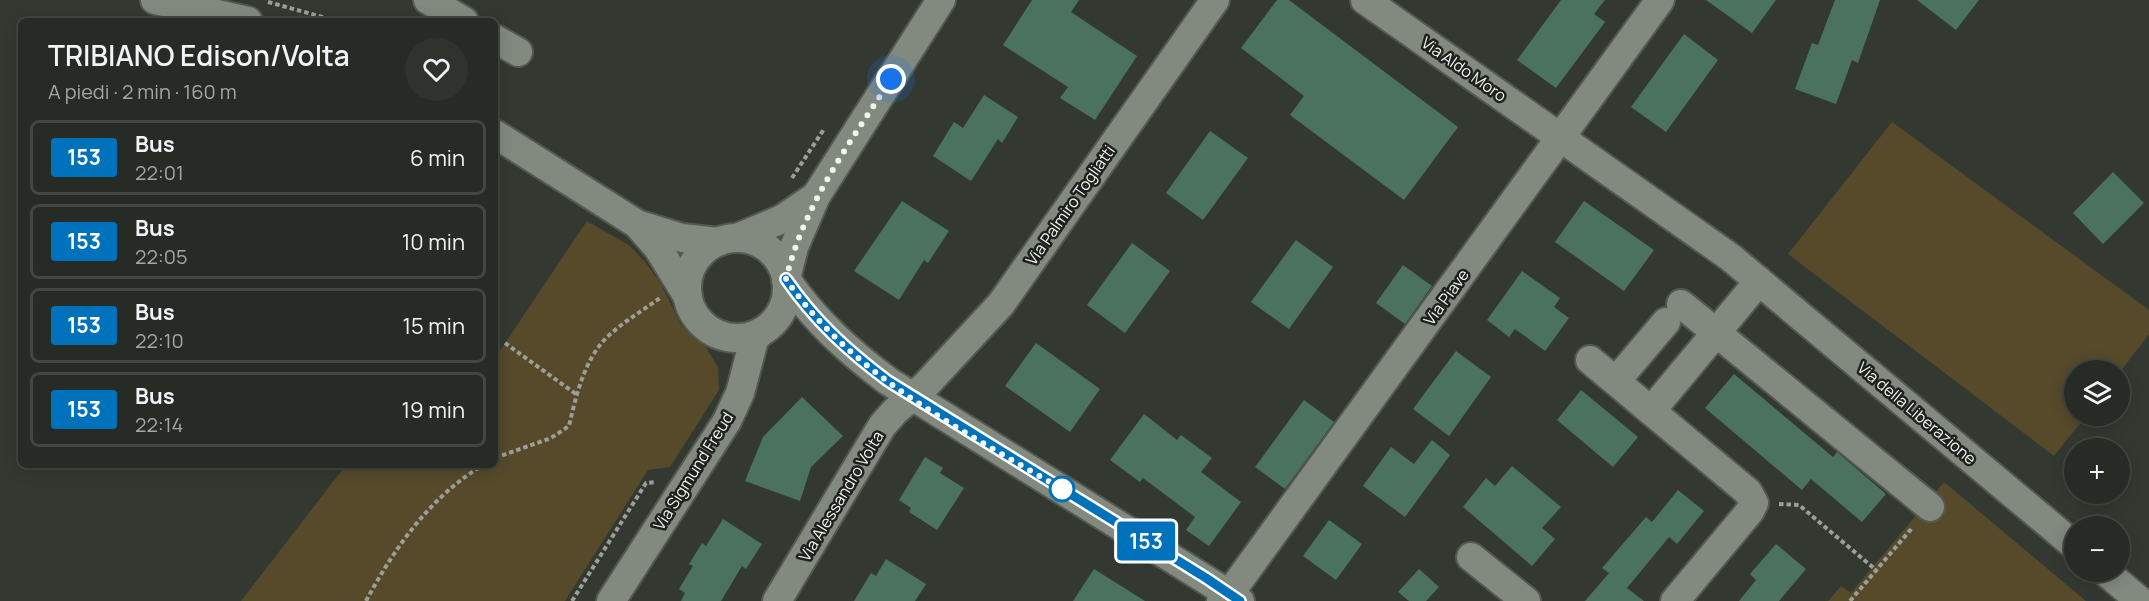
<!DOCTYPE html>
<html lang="it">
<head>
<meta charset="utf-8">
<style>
	body { margin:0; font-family:Manrope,sans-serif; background:#2e332d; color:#f1f3f6; height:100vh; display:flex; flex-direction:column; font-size:22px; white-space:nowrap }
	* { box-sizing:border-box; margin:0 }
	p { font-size:20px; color:#a4a7a7 }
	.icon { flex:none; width:33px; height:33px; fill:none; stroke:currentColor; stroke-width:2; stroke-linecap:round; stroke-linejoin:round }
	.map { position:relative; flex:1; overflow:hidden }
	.drawer { position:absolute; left:18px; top:18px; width:480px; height:450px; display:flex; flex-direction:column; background:#262b25; border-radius:9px; box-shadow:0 3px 15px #0003,0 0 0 2px #424742 }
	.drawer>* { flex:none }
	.badge { padding:0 12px; border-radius:4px; font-size:21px; line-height:39px }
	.buttons { position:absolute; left:2064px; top:360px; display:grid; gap:12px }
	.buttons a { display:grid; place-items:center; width:66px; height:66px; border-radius:50%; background:#262b25; box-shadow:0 3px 15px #0003,0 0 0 2px #424742; font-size:30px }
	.you { position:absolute; width:30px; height:30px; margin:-15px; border:4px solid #fff; border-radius:50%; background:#1a73e8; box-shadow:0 0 0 9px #1a73e833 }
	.map>.badge { position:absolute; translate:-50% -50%; box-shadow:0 0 0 3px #fff }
	.round { display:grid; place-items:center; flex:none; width:63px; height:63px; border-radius:32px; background:#2e332d }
	.summary { display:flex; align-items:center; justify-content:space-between; height:102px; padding:0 30px }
	h1 { font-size:28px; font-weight:600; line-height:45px }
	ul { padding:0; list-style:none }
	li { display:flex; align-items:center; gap:18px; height:75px; margin:0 12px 9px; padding:0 18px; border:3px solid #424742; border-radius:9px }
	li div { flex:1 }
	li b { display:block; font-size:22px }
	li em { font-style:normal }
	li .badge { min-width:66px; font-weight:700; text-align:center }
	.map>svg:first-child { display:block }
	.green { fill:#564a2b }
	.building { fill:#4b725e }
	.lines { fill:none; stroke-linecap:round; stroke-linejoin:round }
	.minor-casing { stroke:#535851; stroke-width:32 }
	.path { stroke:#9a9f99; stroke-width:4; stroke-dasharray:4.5 3; stroke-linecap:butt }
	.minor { stroke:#82897f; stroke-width:28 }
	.line-casing { stroke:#fff; stroke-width:14 }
	.line { stroke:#0072bc; stroke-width:9 }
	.walk { stroke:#f1f5f0; stroke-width:6; stroke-dasharray:0 10.8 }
	.stop-dot { fill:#fff; stroke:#0072bc; stroke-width:3 }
	.labels { text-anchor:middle; stroke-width:5; stroke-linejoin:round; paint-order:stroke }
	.street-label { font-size:16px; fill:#f1f5f0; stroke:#1d201c }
</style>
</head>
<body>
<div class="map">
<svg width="2149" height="601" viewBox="0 0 2149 601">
	<rect width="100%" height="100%" fill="#333931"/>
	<g class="green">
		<polygon points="1892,122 2149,310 2149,334 2120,372 2074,370 2074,416 2086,416 2054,456 1788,254"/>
		<polygon points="587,221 630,246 646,263 661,284 681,325 705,346 718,367 719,390 670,467 648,470 565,601 241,601 346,465 495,465 495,358"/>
		<polygon points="1944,482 2086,601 1828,601 1841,586 1851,593"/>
	</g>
	<g class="building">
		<polygon points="1032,0 1079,0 1071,12 1137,56 1095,120 1060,98 1068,87 1003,45"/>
		<polygon points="1277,0 1289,0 1458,127 1404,200 1290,115 1304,96 1241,48"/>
		<polygon points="1561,0 1605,0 1594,14 1605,22 1556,88 1517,60"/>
		<polygon points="1706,0 1776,0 1752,33"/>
		<polygon points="1835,0 1880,0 1858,63 1852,60 1836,104 1795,89 1812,43 1818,45"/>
		<polygon points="1917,0 1979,0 1956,30"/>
		<polygon points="1684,34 1718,60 1666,132 1631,107"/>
		<polygon points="984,95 1018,117 1002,143 998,139 971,181 933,156 954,122 963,128"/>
		<polygon points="1210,131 1248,158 1203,220 1166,193"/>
		<polygon points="2113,172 2144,203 2103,244 2073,213"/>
		<polygon points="902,201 949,231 928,263 924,260 899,300 854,271"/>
		<polygon points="1584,201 1654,250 1624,291 1555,242"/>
		<polygon points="1296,240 1333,267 1289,329 1251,302"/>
		<polygon points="1132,243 1170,271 1125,333 1087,305"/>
		<polygon points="1403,265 1432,286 1405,324 1376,303"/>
		<polygon points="1522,271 1560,298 1554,307 1569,318 1545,351 1515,329 1509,337 1487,320"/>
		<polygon points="1036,343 1100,389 1070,432 1005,386"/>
		<polygon points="1456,351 1491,377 1449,436 1413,409"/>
		<polygon points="1734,374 1833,457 1837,452 1886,494 1862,522 1811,479 1802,490 1705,408"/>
		<polygon points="1581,390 1638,437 1613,467 1557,420"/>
		<polygon points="802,397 843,436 811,467 800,501 745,481 763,437"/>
		<polygon points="1304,400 1334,422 1285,489 1255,467"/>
		<polygon points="1144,414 1177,440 1181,435 1212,458 1201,472 1241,502 1209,546 1186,530 1195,517 1143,478 1140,482 1110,460"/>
		<polygon points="1432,440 1450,455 1405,517 1363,486 1391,447 1414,464"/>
		<polygon points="925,457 943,468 940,473 964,488 937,530 909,512 911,508 899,500"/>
		<polygon points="1512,466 1561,507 1542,528 1555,539 1532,566 1463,507 1486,478 1495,486"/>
		<polygon points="1678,490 1704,511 1677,544 1669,537 1627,588 1644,601 1585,601 1609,573 1602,568 1646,517 1652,522"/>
		<polygon points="723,519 762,544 746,569 742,566 721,601 681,601 685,593 679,589 693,566 689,564 702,543 706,546"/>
		<polygon points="1329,520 1362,544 1336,580 1303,556"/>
		<polygon points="1776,544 1806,569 1779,601 1739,601 1756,580 1750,574"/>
		<polygon points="886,559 926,584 915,601 854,601 871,573 876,576"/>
		<polygon points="1094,569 1145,601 1073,601"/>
		<polygon points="1419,569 1439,587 1426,601 1409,601 1398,592"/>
	</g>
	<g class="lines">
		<g class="minor-casing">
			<g id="minor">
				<polyline points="155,0 248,21"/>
				<polyline points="428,0 464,21"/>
				<polyline points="1365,0 1730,257 2074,545"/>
				<polyline points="495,39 518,52"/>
				<polyline points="495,134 637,224 658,248 688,297"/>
				<polyline points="637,224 682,238 718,242"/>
				<circle cx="737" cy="288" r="50"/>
				<polyline points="737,238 782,219 816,196"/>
				<path d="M 786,279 C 815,321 848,351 888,381 L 1240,601"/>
				<polyline points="786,279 794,247 816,196 941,0"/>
				<polyline points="1681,304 1930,507"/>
				<polyline points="1590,360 1748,492 1754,503 1750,511 1675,601"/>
				<polyline points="1616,381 1666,322"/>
				<polyline points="1651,411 1759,281"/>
				<polyline points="1471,557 1526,601"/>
				<polyline points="2106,572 2140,601"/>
				<polyline points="611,601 727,421 740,393 754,340 759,333"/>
				<polyline points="777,601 882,426 895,411 924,387 1001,304 1215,0"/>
				<polyline points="1221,601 1230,593 1660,0"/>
			</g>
		</g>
		<g class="path">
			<polyline points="268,2 337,21"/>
			<polyline points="792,178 824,129"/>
			<polyline points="505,343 576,394"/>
			<path d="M 495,458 L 551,438 L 569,426 C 576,396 584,360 607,337 C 623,322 642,311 660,298"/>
			<polyline points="1779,504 1799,505 1876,570"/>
			<path d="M 366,601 C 395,547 430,497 483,465"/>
			<polyline points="572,601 646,483 656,482"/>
			<polyline points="1850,601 1912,528"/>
		</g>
		<use href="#minor" class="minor"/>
	</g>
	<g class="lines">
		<g class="line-casing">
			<path id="line" d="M 786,279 C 815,321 848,351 888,381 L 1206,578 L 1240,601"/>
		</g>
		<use href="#line" class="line"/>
		<path class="walk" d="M 891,79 C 850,143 804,204 786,279 C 854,379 969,433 1070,494 L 1062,489"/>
	</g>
	<circle class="stop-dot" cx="1062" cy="489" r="12"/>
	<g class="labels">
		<g class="street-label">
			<text transform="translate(1464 69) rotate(35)" y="6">Via Aldo Moro</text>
			<text transform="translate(1070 205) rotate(-55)" y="6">Via Palmiro Togliatti</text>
			<text transform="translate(1446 297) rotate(-54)" y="6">Via Piave</text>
			<text transform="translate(1917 413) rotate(40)" y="6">Via della Liberazione</text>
			<text transform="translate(693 471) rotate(-58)" y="6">Via Sigmund Freud</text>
			<text transform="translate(841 496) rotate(-59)" y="6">Via Alessandro Volta</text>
		</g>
	</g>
</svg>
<div class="buttons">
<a><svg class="icon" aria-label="layers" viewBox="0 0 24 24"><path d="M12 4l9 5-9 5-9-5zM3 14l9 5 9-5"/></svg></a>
<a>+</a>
<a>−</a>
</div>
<div class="you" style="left:891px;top:79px"></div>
<b class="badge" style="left:1146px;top:541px;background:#0072bc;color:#fff">153</b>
<section class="drawer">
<div class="summary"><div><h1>TRIBIANO Edison/Volta</h1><p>A piedi · 2 min · 160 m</p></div><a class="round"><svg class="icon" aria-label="heart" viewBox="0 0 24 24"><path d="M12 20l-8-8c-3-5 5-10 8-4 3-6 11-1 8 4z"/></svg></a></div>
<ul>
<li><span class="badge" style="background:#0072bc;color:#fff">153</span><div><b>Bus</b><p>22:01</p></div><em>6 min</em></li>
<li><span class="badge" style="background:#0072bc;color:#fff">153</span><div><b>Bus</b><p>22:05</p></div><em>10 min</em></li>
<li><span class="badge" style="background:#0072bc;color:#fff">153</span><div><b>Bus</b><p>22:10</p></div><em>15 min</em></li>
<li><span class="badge" style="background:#0072bc;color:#fff">153</span><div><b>Bus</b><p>22:14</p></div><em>19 min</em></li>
</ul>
</section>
</div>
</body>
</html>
